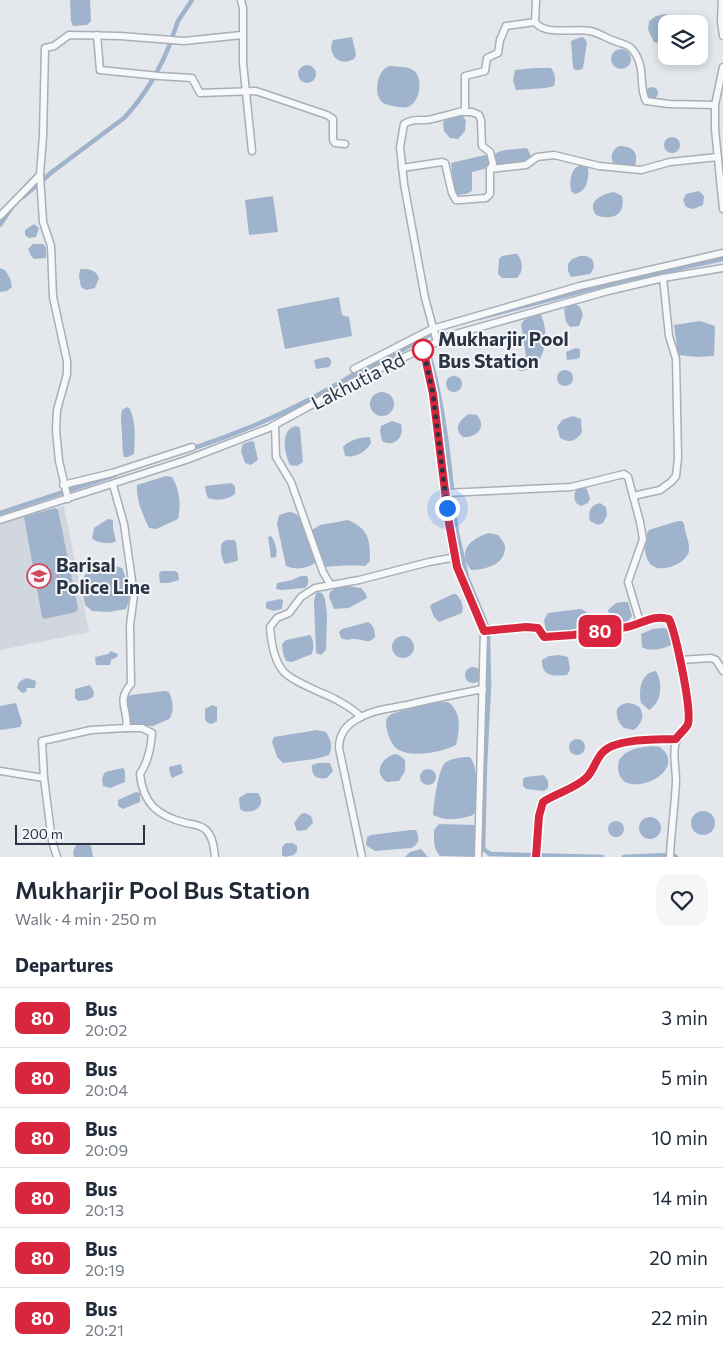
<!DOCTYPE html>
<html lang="en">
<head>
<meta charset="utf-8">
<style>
	body { margin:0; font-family:Commissioner,sans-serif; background:#f6f6f7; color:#1f2937; height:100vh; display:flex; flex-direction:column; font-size:19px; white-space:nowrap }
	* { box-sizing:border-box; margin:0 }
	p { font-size:16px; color:#747a83 }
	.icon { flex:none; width:28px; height:28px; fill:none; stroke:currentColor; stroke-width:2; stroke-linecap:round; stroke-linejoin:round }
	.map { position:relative; height:857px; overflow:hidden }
	.drawer { display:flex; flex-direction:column; background:#fff; flex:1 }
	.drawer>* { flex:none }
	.badge { padding:0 10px; border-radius:8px; font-size:18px; line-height:32px }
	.fabs { position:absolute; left:658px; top:15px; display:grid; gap:10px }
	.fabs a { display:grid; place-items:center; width:50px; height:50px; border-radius:10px; background:#fff; box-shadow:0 2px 8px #0003; font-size:25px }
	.scale { position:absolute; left:15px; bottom:12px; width:130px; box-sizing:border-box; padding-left:5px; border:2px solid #2b3445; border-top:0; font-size:14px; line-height:18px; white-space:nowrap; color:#2b3445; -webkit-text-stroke:4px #f4f6f9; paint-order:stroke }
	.you { position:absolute; width:25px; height:25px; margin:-12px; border:4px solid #fff; border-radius:50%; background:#1a73e8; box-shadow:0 0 0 8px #1a73e833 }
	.map>.badge { position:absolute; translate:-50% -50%; box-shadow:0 0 0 2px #fff }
	h2 { padding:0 15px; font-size:19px; line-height:45px }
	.round { display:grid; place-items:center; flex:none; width:52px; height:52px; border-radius:15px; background:#f6f6f7 }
	.headline { display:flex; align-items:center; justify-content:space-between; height:85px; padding:0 15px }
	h1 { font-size:24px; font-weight:600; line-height:38px }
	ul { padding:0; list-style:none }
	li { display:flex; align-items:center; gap:15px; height:60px; padding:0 15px; border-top:1px solid #e0e1e3 }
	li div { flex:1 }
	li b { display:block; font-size:19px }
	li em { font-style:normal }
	li .badge { min-width:55px; font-weight:700; text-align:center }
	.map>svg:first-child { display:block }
	.built { fill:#d2d6de }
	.water { fill:#9fb4cc }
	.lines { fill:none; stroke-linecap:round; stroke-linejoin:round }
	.canal { stroke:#9fb4cc; stroke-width:4.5 }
	.minor-casing { stroke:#a9aeb7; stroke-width:9 }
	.minor { stroke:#f7f8fa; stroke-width:6 }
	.line-casing { stroke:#fff; stroke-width:11 }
	.line { stroke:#d7263d; stroke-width:8 }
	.walk { stroke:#2b3445; stroke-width:5; stroke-dasharray:0 9 }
	.stop-dot { fill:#fff; stroke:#d7263d; stroke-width:2.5 }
	.labels { text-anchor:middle; stroke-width:4; stroke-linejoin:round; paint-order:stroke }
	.stop-label { font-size:19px; font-weight:bold; fill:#2b3445; stroke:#f4f6f9; text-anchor:start }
	.street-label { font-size:19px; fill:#2b3445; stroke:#f4f6f9 }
	.poi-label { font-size:19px; font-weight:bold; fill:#2b3445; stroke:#f4f6f9; text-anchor:start }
</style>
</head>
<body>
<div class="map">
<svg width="723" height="857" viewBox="0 0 723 857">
	<rect width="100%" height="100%" fill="#e4e7ec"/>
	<polygon class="built" points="64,506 89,632 0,650 0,521"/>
	<g class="water">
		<polygon points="70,0 90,0 91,21 87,25 73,26 71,21"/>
		<polygon points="665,14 674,16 678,24 666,24 666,45 654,42 648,30 649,21 656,16"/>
		<path d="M 352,37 L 356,54 L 355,58 C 342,68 326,56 333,40 Z"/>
		<polygon points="583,37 587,42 583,68 580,70 575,70 573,68 571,41 578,38"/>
		<circle cx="621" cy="59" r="10"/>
		<circle cx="307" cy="74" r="9"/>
		<path d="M 390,66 C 397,67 407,66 413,70 C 424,77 420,103 408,107 C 403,108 398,107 393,106 C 389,105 385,105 382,102 C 373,94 377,69 390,66 Z"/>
		<path d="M 534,68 L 551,68 C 555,73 556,80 554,86 L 546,88 L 516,90 L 513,81 L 515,70 Z"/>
		<circle cx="652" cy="93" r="6"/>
		<polygon points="463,116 466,121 465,131 458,139 450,138 444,131 443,122 449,118"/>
		<circle cx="672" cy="145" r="8"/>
		<path d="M 619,146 C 632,146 639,152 635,165 L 631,166 L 615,165 L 613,163 C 610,155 612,150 619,146 Z"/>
		<polygon points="527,148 531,156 528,163 496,167 493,156 498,152 505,150"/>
		<polygon points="485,155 488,157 489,166 484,169 472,172 472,191 466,194 457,195 454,191 451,163"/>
		<path d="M 584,164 L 588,166 C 589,177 588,191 575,194 L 571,191 C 569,179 571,166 584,164 Z"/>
		<polygon points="699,191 704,196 703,205 693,209 686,207 683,200 686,194"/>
		<path d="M 614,192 L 622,196 C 626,215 612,221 596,215 C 586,201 602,194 614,192 Z"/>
		<polygon points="273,196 278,232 249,235 245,200"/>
		<polygon points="34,224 39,228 36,237 29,238 25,235 25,230"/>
		<polygon points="33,244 43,244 46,248 46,258 34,259 31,256 28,249"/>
		<path d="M 514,254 L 517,254 C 523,261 524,271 517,278 L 502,278 L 498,274 L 499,259 L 502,256 Z"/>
		<path d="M 580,256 L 586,256 L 592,259 C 595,265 594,269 590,274 L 571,277 L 568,271 L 568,264 L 572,259 Z"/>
		<polygon points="0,268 5,270 10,278 12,287 7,291 0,292"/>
		<path d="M 80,269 C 89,269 95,269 99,278 L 95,288 L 86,290 L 81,287 L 79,277 Z"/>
		<polygon points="339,297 342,315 349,317 352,336 285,349 277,309"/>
		<polygon points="574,303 580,307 583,315 579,326 570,327 566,322 564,309"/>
		<path d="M 537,314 L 541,315 C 550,334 546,371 520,371 L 514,366 L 514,362 L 526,356 L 521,324 L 524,320 Z"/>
		<polygon points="700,321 715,326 714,356 697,357 678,355 674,325"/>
		<polygon points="576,348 580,349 580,357 577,359 567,360 566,352"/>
		<polygon points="328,357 331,360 331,363 329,367 316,369 314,361 317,359"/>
		<circle cx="565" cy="378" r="8"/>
		<circle cx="454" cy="384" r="8"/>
		<circle cx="382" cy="404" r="12"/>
		<path d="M 127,407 L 130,409 C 136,423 135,438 134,454 L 128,457 L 124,457 L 123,454 L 121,417 L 122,410 Z"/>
		<path d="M 469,414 L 477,415 C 487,427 477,438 463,437 C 453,429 459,420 469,414 Z"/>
		<path d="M 573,416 L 581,419 L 582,432 C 576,442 569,443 560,438 L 557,427 L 562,420 Z"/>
		<path d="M 392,421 L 401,424 C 405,437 394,448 382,441 L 380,431 L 381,426 Z"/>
		<path d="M 295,426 L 299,427 L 300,429 L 303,462 L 297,466 L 290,465 C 284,453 280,431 295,426 Z"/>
		<path d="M 370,437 L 371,443 C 366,452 355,458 345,456 L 343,447 C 349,440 361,437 370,437 Z"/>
		<polygon points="251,441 254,442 258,460 251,465 245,463 241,451 243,444"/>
		<path d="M 166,476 L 172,477 C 180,490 181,505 178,519 L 156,529 L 149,528 C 143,515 136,500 137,485 Z"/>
		<path d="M 231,483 L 235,486 L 235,494 C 227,500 218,501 208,498 L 206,493 L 205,486 Z"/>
		<path d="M 582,486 L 587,489 L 590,499 L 588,503 L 581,506 L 576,503 C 573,495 574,490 582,486 Z"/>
		<path d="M 600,503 L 606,507 L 607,515 L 603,523 L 598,525 L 590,521 C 587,512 591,505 600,503 Z"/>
		<polygon points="55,508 58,510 78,608 76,612 44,619 42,617 24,517"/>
		<path d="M 289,512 C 305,511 311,545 315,558 L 315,563 C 307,569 295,570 286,566 L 277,524 L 279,515 Z"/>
		<path d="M 108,519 L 113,520 L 113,528 L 116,541 C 110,545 100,543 94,540 L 92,538 L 94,528 Z"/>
		<path d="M 348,520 C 369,529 370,540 370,561 L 365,566 C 352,564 337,566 324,567 L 319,557 L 312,530 L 320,525 Z"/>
		<path d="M 678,521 L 682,521 L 684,524 C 685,533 690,543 689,551 C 687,563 663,573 653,566 C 643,560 643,539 649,530 Z"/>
		<path d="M 489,533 L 498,535 C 501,539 506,544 505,549 C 504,565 484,570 471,570 C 456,551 471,538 489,533 Z"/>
		<path d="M 271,536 C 275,542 278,550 276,557 L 271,558 L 268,537 Z"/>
		<path d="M 226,540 L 234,540 L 236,542 L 238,559 L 237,561 L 225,564 C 221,559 220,548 222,543 Z"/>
		<path d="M 110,564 L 122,568 C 128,583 133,594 126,609 L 109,612 L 92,611 L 85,605 C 80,578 80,568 110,564 Z"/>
		<polygon points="161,571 175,571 178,573 179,580 169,583 160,583 159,574"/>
		<path d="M 301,576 L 307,576 C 309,581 309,584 305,588 L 281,590 L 276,589 L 277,583 L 292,580 Z"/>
		<polygon points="347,586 361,588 366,594 367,598 349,608 334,609 329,597 330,592 336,588"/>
		<polygon points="319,592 322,593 325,599 327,614 326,650 321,655 316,653 314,601 316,593"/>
		<path d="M 453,594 L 456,594 C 461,599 464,606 462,613 L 439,622 L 434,617 L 430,606 L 432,604 Z"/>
		<polygon points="280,599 283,600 282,609 273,611 266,608 266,602"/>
		<polygon points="621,602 628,602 632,616 626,624 619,626 610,621 608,610 616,603"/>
		<path d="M 580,609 C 590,611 594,622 588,630 L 549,634 L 546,632 L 544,620 L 548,613 Z"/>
		<path d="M 368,622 C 374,626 375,630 375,637 C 368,645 364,639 354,639 C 349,639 347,641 341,638 L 339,632 L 342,629 Z"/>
		<path d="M 662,628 L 669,629 L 673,640 L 671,645 C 664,649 649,652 642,647 L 641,634 L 653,629 Z"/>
		<path d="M 310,635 C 314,640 314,647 312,654 L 292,662 L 286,661 L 283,653 L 282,644 L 286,640 Z"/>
		<circle cx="403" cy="647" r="11"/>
		<polygon points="111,651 118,654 117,657 111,660 110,665 96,665 95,657 108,654"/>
		<path d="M 559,655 L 568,657 L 570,670 L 567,675 C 554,676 541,677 542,660 L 549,656 Z"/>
		<circle cx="473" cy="675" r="8"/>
		<path d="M 656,671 C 663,683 662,702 649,710 L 641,703 C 638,691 641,672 656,671 Z"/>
		<path d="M 27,678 L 36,681 L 35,688 L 27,688 L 26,692 L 22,693 L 17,688 C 18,682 21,680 27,678 Z"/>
		<polygon points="90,685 94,692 93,697 87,700 78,701 75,698 75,689"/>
		<path d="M 164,691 L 169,692 C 173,701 175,711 169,719 L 153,726 L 130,725 L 128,722 L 126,698 L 131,695 Z"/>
		<path d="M 434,702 L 448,702 C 462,712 460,730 456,745 C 442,752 413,758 399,750 C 392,747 389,737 387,730 C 386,725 385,719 389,716 C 394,711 425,705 434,702 Z"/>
		<polygon points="16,703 22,723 20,727 1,730 0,729 0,706"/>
		<path d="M 627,703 C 645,703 647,720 634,730 L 624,728 C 618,722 616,717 617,709 L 621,705 Z"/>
		<polygon points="212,705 217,707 217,721 212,724 208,723 205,720 205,709"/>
		<path d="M 317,730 L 326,732 C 331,740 333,746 329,755 L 315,759 L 283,763 L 277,757 L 272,742 L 274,737 Z"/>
		<circle cx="577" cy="747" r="8"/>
		<path d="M 653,746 L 660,747 C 686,767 645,792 625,782 C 621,779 618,773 618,769 C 617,750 639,747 653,746 Z"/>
		<path d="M 395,754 L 399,755 L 405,760 L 405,771 L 399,781 L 387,782 C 373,773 381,758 395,754 Z"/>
		<path d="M 470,757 C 479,768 476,796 476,810 L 473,815 C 460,820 445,821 433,815 C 434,803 438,768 446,762 C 452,758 463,757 470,757 Z"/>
		<path d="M 318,763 L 330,763 L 333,771 L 327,778 C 317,780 311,776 312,765 Z"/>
		<polygon points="181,764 183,773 172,778 170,774 169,767"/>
		<polygon points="123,768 125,771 125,782 110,788 103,786 102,778 105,772"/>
		<circle cx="428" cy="777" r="8"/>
		<polygon points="544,775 548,781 548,788 544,791 526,789 523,786 523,779 526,777"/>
		<polygon points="136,792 140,793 140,802 123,809 118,806 118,800"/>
		<path d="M 247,793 L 258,793 C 267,805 255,814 243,811 L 240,809 L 239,798 Z"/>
		<circle cx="703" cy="823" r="12"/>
		<polygon points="305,813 311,816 313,823 306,830 297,831 294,823 301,814"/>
		<circle cx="650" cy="828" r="11"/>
		<circle cx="616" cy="829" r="8"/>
		<path d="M 439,824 L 474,825 L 477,827 L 475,857 L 440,856 C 433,848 434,840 434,830 Z"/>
		<path d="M 411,830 L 416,830 C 420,838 419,845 411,848 L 375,851 L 366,845 L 367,837 L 371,835 Z"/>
		<polygon points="286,843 293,843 297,846 297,851 294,855 285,857 282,855 282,847"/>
		<polygon points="87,844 91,846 93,857 74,857 73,852 76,845"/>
		<polygon points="421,849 428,857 405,857 410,852"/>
	</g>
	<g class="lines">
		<g class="canal">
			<polyline points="172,38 178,21 192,0"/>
			<path d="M 23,197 L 52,172 L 124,118 C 144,97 161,68 171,41"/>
			<polyline points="0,225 12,207"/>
			<polyline points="479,318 624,280 723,259"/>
			<path d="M 424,337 C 440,387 447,438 452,490"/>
			<polyline points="368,369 436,331"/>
			<path d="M 191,449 C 253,429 311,402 366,367"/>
			<polyline points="452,497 457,533 467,577 488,628"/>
			<polyline points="0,513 115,475"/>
			<polyline points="488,635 489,686 485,765 483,849 489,853"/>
			<polyline points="489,854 602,857"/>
			<polyline points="675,856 676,857"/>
			<polyline points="624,857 667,855"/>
		</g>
		<g class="minor-casing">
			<g id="minor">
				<polyline points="241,0 243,8 243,63 252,151"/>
				<polyline points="722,0 721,21 723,36"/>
				<path d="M 535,22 C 545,36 573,28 590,31 C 599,33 606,38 615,41 C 621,44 628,44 632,49 C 647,67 638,86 646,101 L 669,104 L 715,105"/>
				<polyline points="97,35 100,70 159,76 192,78 200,93 256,91 327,115 333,119 333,140 335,143 345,144"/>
				<polyline points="723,67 715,105 715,129 723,209"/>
				<polyline points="462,112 472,112 479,115 481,120 482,146 490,152 493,164 490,169"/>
				<polyline points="402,168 442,162 445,163 452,193 456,200 460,200 486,198 490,194 490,169 526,165 537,157 554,155 599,166 641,170 670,162 718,157"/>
				<polyline points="0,216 40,175"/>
				<path d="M 437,342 L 425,298 L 404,184 L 400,147 L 404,124 C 412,119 418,120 427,120 C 432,119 461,112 465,110 L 465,76 L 485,71 L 487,58 L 498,53 L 500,40 L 506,26 L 535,22 L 536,0"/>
				<polyline points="423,348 433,393 449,523 457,567 479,616 484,631 478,857"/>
				<polyline points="354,369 432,329 580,286 723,253"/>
				<polyline points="275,425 276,457 291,482 323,572 330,584"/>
				<polyline points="63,485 112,473 192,447"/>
				<path d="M 445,493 L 571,487 L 624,474 L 628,477 L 640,522 L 643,539 L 628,582 L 640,622 L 658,617 L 669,619 C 675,634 692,710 688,724 C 685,732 676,736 675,746 C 673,757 676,769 676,781 C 675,806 671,831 670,857"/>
				<polyline points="633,496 660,490 671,482 676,476 678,458 676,359 669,336 663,278"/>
				<polyline points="68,499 59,461 56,430 57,410 67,374 67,361 53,297 51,246 43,222 40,175 43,136 45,48 54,46 69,35 120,36 184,41 242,35"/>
				<polyline points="0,520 186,460 269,428 370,373 452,335 608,291 663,278 723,268"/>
				<polyline points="484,631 513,628 538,628 544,637 573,635 627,627 636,625 640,622"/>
				<polyline points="680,660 711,658 716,660 723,671"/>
				<path d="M 361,717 C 354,709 344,704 335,699 C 323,693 291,681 283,671 C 274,660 271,641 270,627 L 277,618 L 289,613 L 301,597 L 315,588 L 359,580 L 429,562 L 456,557"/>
				<path d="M 126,728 L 142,728 L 152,733 C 151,748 148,762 140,774 C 143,804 158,816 186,823 C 193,824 203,826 207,831 C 213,838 214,848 215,857"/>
				<polyline points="0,771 44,778 52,841 57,857"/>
				<path d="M 44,778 L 42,741 L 91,730 L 126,728 C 130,711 115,702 131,684 L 130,625 L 134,595 L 124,524 L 113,485"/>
				<path d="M 362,857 L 339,748 C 339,734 347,724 359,718 C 373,710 391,708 407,705 C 432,699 457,694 483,689"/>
				<path d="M 536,857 L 539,816 L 543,802 C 556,792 575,789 587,777 C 594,770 596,758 604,751 C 617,738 658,740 676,739"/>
			</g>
		</g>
		<use href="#minor" class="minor"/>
	</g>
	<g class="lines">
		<g class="line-casing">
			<path id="line" d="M 423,348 L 433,394 L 449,523 L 457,567 L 484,631 L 526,627 L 538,628 L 544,637 L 573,635 L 627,627 C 641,624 654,614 669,619 C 676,634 692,710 688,724 C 686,729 679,734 676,739 C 658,740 618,738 604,751 C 596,758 594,770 587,777 C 575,789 556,793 543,802 L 539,816 L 536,857"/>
		</g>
		<use href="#line" class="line"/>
		<polyline class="walk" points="423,350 423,348 433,394 447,508"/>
	</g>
	<defs>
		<g id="school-ring" transform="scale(1.25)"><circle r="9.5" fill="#f4f6f9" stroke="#d1495b" stroke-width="1.5"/><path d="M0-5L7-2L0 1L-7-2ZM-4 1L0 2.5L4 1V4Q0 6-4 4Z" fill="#d1495b"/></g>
	</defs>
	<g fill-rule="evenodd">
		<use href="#school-ring" x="39" y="576"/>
	</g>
	<circle class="stop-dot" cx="423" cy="350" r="10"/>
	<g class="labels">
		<g class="stop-label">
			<text x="438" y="346">Mukharjir Pool<tspan x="438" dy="22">Bus Station</tspan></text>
		</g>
		<g class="street-label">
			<text transform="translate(358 381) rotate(-27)" y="7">Lakhutia Rd</text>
		</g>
		<g class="poi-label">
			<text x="56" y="572">Barisal<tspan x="56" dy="22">Police Line</tspan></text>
		</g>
	</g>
</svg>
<div class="fabs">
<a><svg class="icon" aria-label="layers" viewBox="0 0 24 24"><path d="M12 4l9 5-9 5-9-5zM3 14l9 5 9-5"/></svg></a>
</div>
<div class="scale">200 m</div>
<div class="you" style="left:447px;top:508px"></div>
<b class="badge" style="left:600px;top:631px;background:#d7263d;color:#fff">80</b>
</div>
<section class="drawer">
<div class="headline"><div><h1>Mukharjir Pool Bus Station</h1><p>Walk · 4 min · 250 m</p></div><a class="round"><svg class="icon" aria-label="heart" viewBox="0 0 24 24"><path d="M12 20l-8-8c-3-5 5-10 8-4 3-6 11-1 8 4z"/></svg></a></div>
<h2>Departures</h2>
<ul>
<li><span class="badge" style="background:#d7263d;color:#fff">80</span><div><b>Bus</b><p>20:02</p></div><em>3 min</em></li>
<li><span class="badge" style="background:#d7263d;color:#fff">80</span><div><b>Bus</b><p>20:04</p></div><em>5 min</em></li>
<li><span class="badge" style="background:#d7263d;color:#fff">80</span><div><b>Bus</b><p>20:09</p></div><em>10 min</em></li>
<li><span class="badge" style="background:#d7263d;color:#fff">80</span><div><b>Bus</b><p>20:13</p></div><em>14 min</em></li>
<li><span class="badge" style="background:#d7263d;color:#fff">80</span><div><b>Bus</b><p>20:19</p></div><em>20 min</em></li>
<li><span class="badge" style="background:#d7263d;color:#fff">80</span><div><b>Bus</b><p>20:21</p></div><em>22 min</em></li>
</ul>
</section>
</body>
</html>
